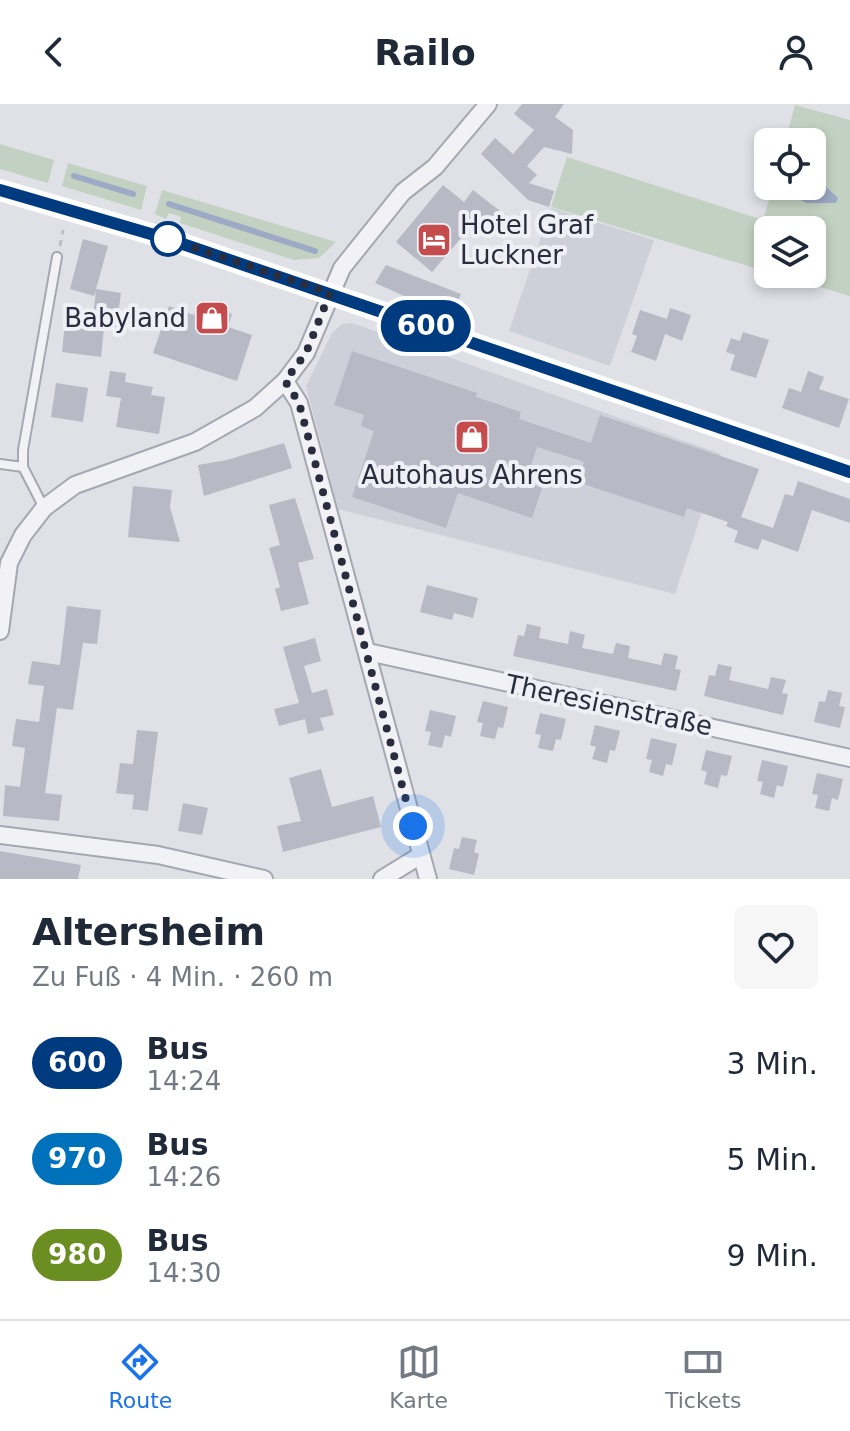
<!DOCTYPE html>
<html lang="de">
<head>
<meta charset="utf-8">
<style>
	body { margin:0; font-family:"DejaVu Sans",sans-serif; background:#f6f6f7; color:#1f2937; height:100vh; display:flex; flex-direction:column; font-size:30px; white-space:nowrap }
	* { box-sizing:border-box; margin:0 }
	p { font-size:26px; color:#747a83 }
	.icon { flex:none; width:44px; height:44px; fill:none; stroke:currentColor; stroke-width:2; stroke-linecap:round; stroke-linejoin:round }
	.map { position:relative; height:775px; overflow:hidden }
	.panel { display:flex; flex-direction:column; background:#fff; flex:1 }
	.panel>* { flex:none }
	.badge { padding:0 16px; border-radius:26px; font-size:28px; line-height:52px }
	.buttons { position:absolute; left:754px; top:24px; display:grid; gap:16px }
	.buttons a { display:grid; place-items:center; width:72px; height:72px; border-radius:12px; background:#fff; box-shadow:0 4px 12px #0003; font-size:40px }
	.you { position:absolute; width:40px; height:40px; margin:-20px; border:6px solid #fff; border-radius:50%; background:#1a73e8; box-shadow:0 0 0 12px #1a73e833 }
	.map>.badge { position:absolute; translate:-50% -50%; box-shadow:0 0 0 4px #fff }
	.round { display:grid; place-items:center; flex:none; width:84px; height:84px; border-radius:12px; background:#f6f6f7 }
	.head { display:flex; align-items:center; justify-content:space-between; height:136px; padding:0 32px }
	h1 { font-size:38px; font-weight:800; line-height:60px }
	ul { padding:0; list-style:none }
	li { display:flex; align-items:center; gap:24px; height:96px; padding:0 32px }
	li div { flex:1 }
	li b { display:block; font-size:30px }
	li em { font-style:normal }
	li .badge { min-width:88px; font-weight:700; text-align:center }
	header { display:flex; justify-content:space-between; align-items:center; height:104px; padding:0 32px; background:#fff; font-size:36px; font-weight:800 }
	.menu { display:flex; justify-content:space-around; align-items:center; height:112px; border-top:2px solid #e0e1e3; background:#fff; font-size:22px; color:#747a83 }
	.menu a { display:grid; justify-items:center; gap:4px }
	.menu .selected { color:#1a73e8 }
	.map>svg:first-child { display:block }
	.built { fill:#cdd0d9 }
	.green { fill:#c2d1c1 }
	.water { fill:#9caac5 }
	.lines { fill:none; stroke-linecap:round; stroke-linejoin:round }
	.stream { stroke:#9caac5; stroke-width:6 }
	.building { fill:#b7bac4 }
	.lane-casing { stroke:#a5a7b1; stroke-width:12 }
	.street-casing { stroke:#a5a7b1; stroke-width:20 }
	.path { stroke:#bebfc6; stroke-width:3; stroke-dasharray:6 6; stroke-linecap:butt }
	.lane { stroke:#f2f2f6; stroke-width:8 }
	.street { stroke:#f2f2f6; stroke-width:16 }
	.secondary { stroke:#fff; stroke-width:22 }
	.line-casing { stroke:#fff; stroke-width:18 }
	.line { stroke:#003b80; stroke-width:12 }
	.walk { stroke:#292d3d; stroke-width:8; stroke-dasharray:0 14.4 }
	.stop-dot { fill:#fff; stroke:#003b80; stroke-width:4 }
	.labels { text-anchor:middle; stroke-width:8; stroke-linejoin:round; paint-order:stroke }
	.poi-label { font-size:26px; fill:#292d3d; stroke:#eef0f5; text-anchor:start }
	.street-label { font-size:26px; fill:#292d3d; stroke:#eef0f5 }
</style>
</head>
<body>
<header><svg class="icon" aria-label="back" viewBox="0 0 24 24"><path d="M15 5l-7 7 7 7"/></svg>Railo<svg class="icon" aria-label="person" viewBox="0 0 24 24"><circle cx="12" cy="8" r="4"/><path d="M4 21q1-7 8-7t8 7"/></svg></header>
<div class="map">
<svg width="850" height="775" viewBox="0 0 850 775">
	<rect width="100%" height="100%" fill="#dfe1e7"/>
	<g class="built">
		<polygon points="551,104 654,136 610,262 509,227"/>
		<polygon points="352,219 721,350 675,490 338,405 306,282 332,229 342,220"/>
	</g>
	<g class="green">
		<polygon points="795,1 850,16 850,192 776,170 812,170 812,126 768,126 768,168 551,103 567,53 763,116 773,82 812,82 812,38 785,38"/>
		<polygon points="0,40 54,56 48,79 0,65"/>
		<polygon points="68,59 147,82 141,106 62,82"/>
		<polygon points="162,86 336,138 319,154 294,156 180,119 181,113 169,109 166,115 155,110"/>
	</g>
	<polygon class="water" points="813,81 826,83 838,94 836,99 807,99 793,93 792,82"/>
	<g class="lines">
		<g class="stream">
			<polyline points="74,72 133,90"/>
			<polyline points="169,100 315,147"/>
		</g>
	</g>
	<g class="building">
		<polygon points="522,0 564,0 555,13 573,26 572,50 544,43 527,62 537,71 529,79 554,87 549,103 528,96 481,50 495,34 513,50 534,26 514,10"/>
		<polygon points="443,81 464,98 473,86 509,114 499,126 480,112 432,168 396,138"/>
		<polygon points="83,135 108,142 96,185 121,189 116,225 104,224 101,253 62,248 65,217 92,220 96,187 94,192 70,185"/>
		<polygon points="386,161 461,190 455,205 411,195 375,179"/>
		<polygon points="198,198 232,210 228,223 252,231 237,277 153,249 169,202 194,211"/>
		<polygon points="670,204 691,211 682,237 665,230 656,257 631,248 637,232 632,230 640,206 667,215"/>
		<polygon points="743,228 769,236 756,274 730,266 735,251 726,248 731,234 740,237"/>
		<polygon points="352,247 477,289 476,293 521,308 519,315 591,339 600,311 759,365 741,413 773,424 785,390 793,392 798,377 850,395 850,419 812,406 798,448 762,435 758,446 734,438 738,427 726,422 728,418 687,404 684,413 577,378 584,358 537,343 526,378 542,384 532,414 458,389 446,424 352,393 374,327 361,322 364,311 334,301"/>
		<polygon points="110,267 126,269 125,278 153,283 151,291 165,293 159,330 116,323 121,294 106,292"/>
		<polygon points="808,267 824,273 819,285 849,295 839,324 782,304 789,284 801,288"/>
		<polygon points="56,279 88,284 83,318 51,313"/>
		<polygon points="284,339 292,364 204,392 198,361 227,356"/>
		<polygon points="133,382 172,386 170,403 180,438 128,433"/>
		<polygon points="295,394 314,455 298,459 309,500 281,507 275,485 280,483 269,444 280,441 269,401"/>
		<polygon points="427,481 478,494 473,514 454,509 452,516 420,508"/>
		<polygon points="67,502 101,506 97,540 83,539 73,606 57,604 45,689 62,691 59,717 3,712 5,681 20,683 25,644 12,642 16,615 39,618 44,582 28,580 32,557 60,561"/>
		<polygon points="527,520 541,523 539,534 568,540 570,527 578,529 585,531 582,544 613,550 616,539 630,542 628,554 661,561 664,549 678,552 675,565 681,566 676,587 513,552 518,531 524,532"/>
		<polygon points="315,534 321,557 304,562 312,589 327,585 334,611 320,614 324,626 308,630 305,615 279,622 274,605 299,599 283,543"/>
		<polygon points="718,560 732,563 729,576 768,585 771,573 786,576 782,589 788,590 783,611 704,592 709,571 715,572"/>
		<polygon points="828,586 842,589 839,602 845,603 840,624 814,618 819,597 825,598"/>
		<polygon points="483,597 508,603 503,624 498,623 495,635 480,632 483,619 477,618"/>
		<polygon points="430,606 456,612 451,633 445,631 442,644 428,641 431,628 425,627"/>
		<polygon points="540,609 566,615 561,636 556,635 553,647 538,644 541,631 535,630"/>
		<polygon points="595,621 620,627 615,647 610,646 607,659 592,655 596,643 590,641"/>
		<polygon points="137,626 158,628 148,707 132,705 134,691 116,689 120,659 133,660"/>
		<polygon points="651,634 677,640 672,661 666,660 663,672 649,668 652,656 646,655"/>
		<polygon points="706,646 732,652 727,672 721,671 718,684 704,680 707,668 701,666"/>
		<polygon points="762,656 788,662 783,683 777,681 774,694 760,690 763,678 757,677"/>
		<polygon points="321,665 332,703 373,692 381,723 283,748 277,722 301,717 289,674"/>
		<polygon points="817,669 843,675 838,696 832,694 829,707 815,704 818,691 812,690"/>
		<polygon points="183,699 208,704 202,731 178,727"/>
		<polygon points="462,733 477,736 474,748 479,750 474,771 449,765 454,744 459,745"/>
		<polygon points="0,747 81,761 78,775 0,775"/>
	</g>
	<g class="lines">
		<g class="lane-casing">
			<g id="lane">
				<polyline points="0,360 23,363"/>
				<polyline points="44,404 23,363 23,346 57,153"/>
			</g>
		</g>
		<g class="street-casing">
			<g id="street">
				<polyline points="285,277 299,299 428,775"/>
				<polyline points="0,527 9,459 23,431 44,404 75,381 195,338 255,304 285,277 306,249 342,164 403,88 435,63 488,0"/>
				<polyline points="368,548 850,654"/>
				<polyline points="0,731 158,751 264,775"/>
				<polyline points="382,775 421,751"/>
			</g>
		</g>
		<polyline class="path" points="60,142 63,126"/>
		<use href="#lane" class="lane"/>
		<use href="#street" class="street"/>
		<polyline class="secondary" points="0,86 168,135 850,368"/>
	</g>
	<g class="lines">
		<g class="line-casing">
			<polyline id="line" points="0,86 168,135 850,368"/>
		</g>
		<use href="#line" class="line"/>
		<polyline class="walk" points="168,135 330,189 306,249 285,277 299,299 413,722"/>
	</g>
	<defs>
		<g id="hotel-square" transform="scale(1.8)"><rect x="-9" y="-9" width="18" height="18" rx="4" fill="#c54c4c" stroke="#eef0f5"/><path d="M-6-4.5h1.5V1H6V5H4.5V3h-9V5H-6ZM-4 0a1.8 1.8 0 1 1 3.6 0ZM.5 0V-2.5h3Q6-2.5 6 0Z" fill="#fff"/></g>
		<g id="shop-square" transform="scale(1.8)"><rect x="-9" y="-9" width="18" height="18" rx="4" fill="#c54c4c" stroke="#eef0f5"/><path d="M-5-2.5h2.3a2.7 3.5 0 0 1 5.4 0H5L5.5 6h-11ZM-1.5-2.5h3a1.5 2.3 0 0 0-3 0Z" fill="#fff"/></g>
	</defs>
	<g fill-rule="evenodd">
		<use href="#hotel-square" x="434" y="136"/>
		<use href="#shop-square" x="212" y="214"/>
		<use href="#shop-square" x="472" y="333"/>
	</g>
	<circle class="stop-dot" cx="168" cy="135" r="16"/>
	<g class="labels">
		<g class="poi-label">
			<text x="460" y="130">Hotel Graf<tspan x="460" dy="30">Luckner</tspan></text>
			<text x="186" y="223" text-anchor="end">Babyland</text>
			<text x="472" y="380" text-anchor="middle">Autohaus Ahrens</text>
		</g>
		<g class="street-label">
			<text transform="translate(609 601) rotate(12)" y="9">Theresienstraße</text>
		</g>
	</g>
</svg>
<div class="buttons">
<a><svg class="icon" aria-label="locate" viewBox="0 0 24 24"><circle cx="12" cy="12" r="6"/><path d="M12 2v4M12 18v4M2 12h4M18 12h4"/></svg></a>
<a><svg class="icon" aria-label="layers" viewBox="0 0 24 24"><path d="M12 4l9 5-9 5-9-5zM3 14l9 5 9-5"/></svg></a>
</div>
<div class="you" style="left:413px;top:722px"></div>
<b class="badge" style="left:426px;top:222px;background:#003b80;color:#fff">600</b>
</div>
<section class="panel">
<div class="head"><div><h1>Altersheim</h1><p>Zu Fuß · 4 Min. · 260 m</p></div><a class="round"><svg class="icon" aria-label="heart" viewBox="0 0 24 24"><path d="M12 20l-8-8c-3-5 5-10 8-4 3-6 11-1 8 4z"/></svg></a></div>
<ul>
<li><span class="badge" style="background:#003b80;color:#fff">600</span><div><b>Bus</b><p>14:24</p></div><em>3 Min.</em></li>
<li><span class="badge" style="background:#0072bc;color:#fff">970</span><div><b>Bus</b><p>14:26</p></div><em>5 Min.</em></li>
<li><span class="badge" style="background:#6b8e23;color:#fff">980</span><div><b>Bus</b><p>14:30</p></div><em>9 Min.</em></li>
</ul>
</section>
<nav class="menu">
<a class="selected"><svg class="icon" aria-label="directions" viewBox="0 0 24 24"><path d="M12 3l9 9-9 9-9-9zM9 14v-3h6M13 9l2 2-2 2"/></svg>Route</a>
<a><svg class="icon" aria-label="map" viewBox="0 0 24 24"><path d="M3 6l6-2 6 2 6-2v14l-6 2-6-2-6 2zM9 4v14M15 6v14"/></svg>Karte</a>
<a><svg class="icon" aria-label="tickets" viewBox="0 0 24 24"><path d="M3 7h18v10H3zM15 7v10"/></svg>Tickets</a>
</nav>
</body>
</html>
